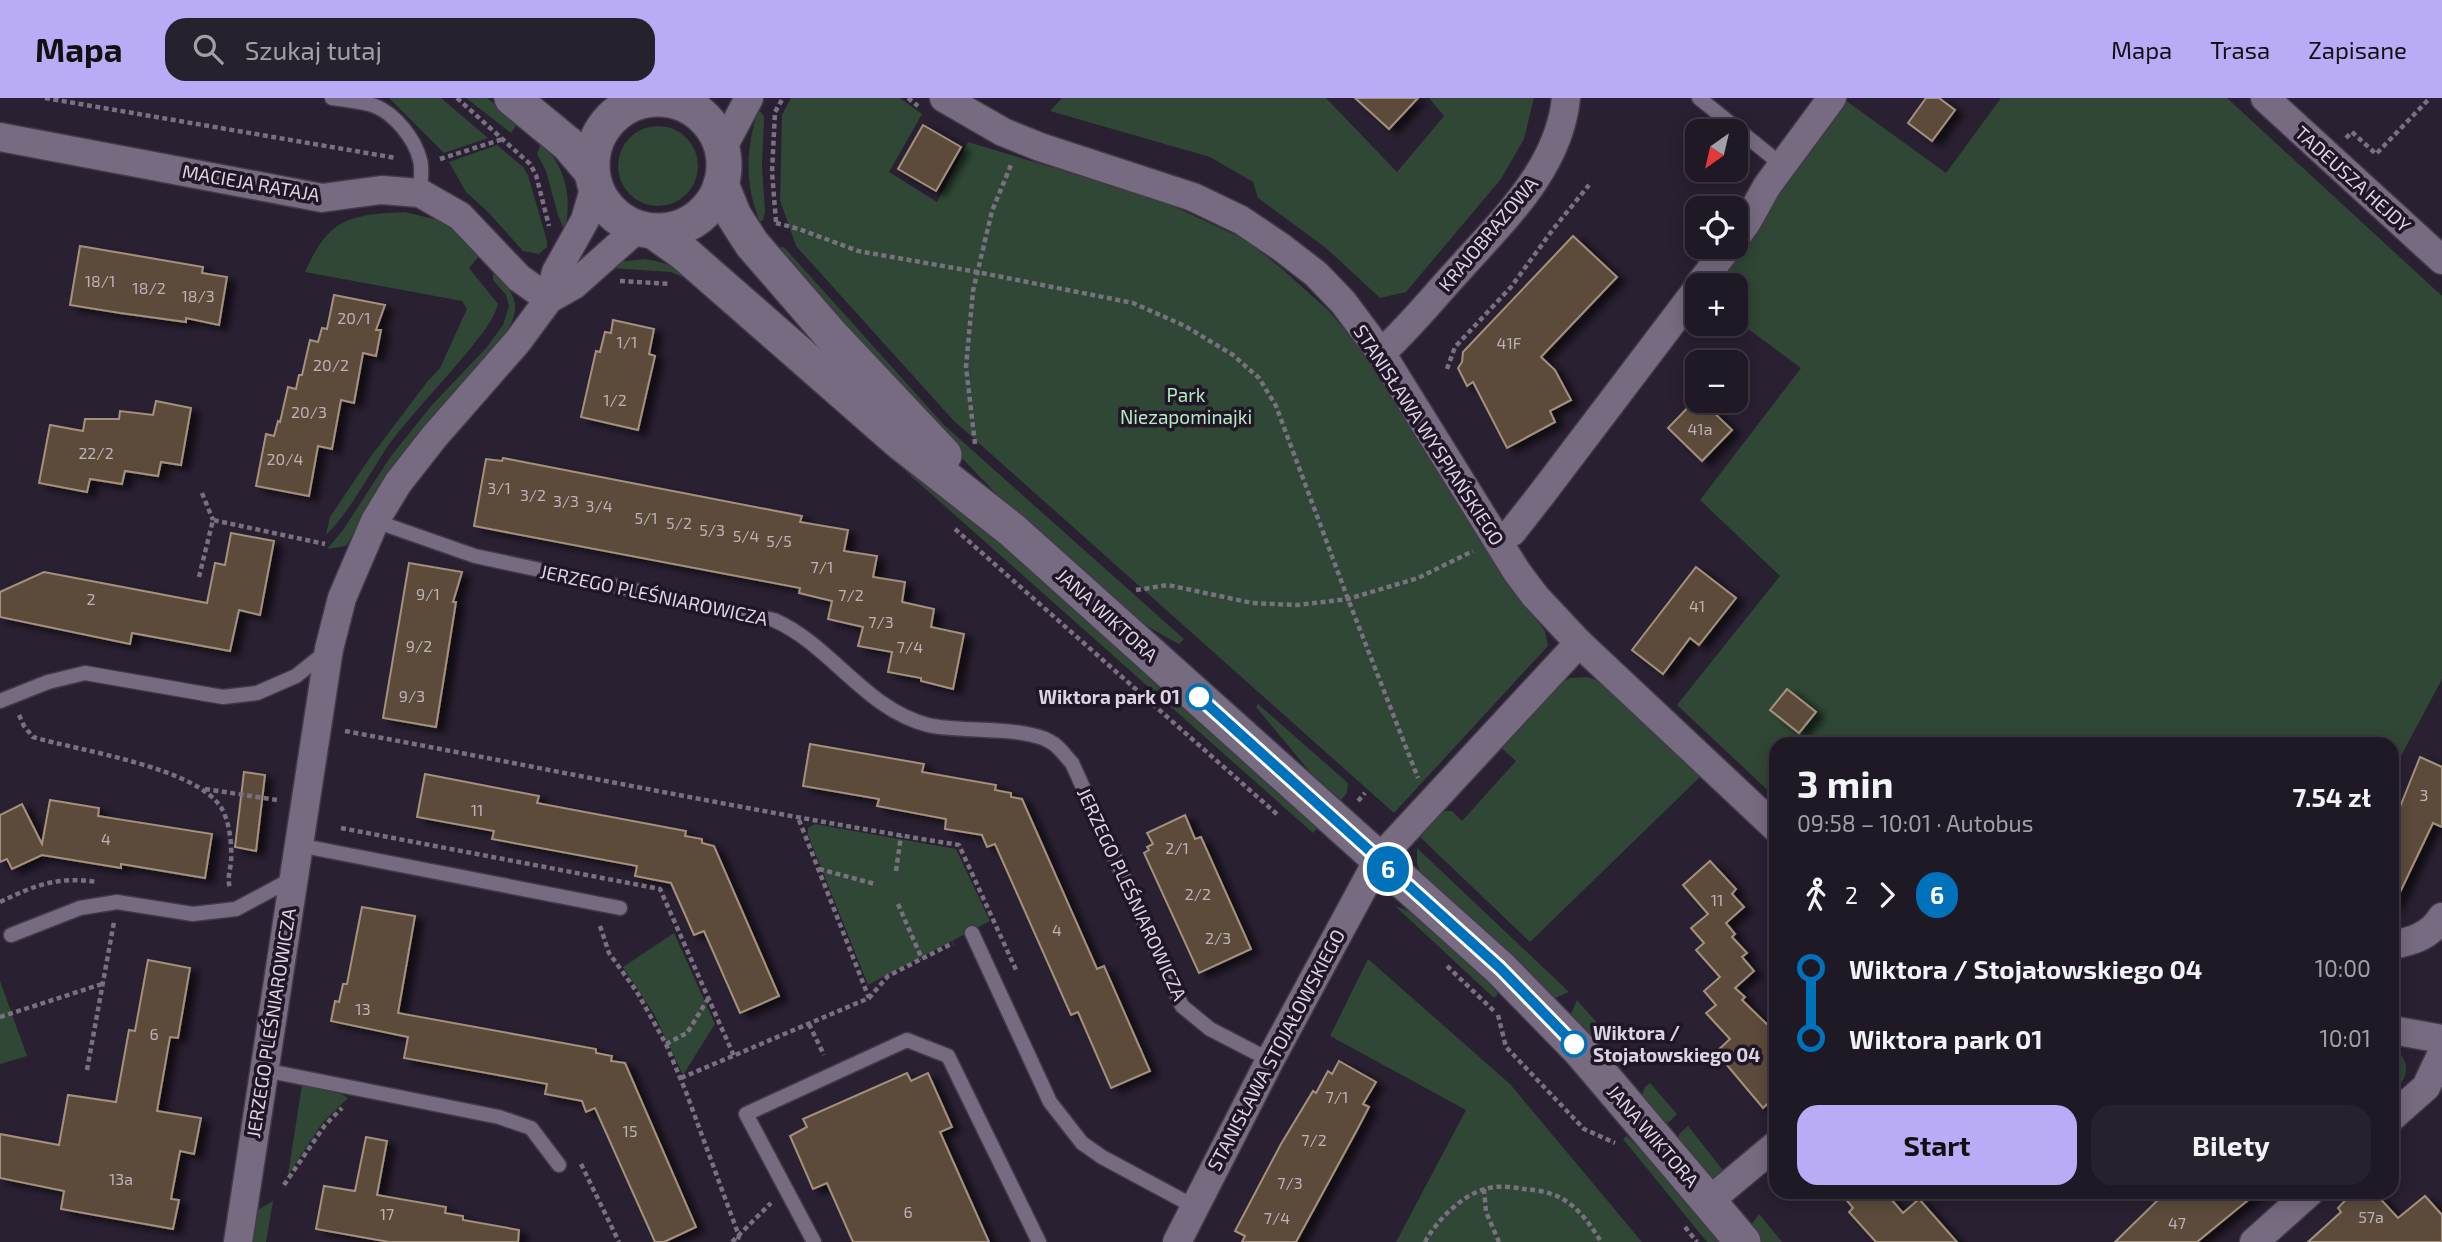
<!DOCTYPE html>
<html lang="pl">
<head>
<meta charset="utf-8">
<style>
	body { margin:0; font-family:"Exo 2",sans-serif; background:#27212d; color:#f1f3f6; height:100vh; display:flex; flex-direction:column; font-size:26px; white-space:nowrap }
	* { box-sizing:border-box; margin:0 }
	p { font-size:23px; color:#a1a0a7 }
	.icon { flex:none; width:38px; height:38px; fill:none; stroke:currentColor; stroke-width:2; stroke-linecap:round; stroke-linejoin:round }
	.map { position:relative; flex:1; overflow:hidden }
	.panel { position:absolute; left:1769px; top:639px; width:630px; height:462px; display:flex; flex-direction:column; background:#1f1825; border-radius:21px; box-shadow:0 4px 18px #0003,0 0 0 2px #3c3742 }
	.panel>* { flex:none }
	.badge { padding:0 14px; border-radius:23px; font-size:24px; line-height:46px }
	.needle { width:46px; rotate:214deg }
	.controls { position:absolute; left:1685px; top:21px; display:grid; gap:14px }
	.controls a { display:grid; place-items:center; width:63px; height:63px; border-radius:14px; background:#1f1825; box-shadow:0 4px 18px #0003,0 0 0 2px #3c3742; font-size:35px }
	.map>.badge { position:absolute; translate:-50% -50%; box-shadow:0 0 0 4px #fff }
	.legs { display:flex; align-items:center; gap:10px; height:77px; padding:0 28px; font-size:23px }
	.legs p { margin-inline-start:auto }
	.head { display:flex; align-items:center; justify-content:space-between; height:119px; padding:0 28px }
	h1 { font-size:38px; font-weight:700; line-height:52px }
	.cta { display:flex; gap:14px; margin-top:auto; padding:14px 28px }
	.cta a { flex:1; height:80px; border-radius:21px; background:#bbaaf6; color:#111; font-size:28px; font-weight:700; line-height:80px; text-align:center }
	.cta a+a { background:#27212d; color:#f1f3f6 }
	ul { padding:0 28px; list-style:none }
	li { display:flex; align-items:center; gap:24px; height:70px; font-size:26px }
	li i { display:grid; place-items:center; width:10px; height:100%; margin:0 9px; background:currentColor }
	li i::after { content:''; width:18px; height:18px; margin:-9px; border:5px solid; border-radius:50%; background:#1f1825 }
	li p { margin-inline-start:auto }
	li:first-child i { background:linear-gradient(#0000 50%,currentColor 0) }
	li:last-child i { background:linear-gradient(currentColor 50%,#0000 0) }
	header { display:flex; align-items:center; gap:42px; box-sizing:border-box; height:98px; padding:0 35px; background:#bbaaf6; color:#111 }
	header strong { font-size:33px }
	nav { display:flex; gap:38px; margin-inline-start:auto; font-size:24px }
	.search { width:490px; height:63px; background:#27212d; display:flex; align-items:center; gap:18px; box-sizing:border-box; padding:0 24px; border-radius:21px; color:#a1a0a7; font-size:26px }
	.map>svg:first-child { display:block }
	.green { fill:#2f4734 }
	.building { fill:#5c4c3a; stroke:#a3917d; stroke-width:2; filter:url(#shadow) }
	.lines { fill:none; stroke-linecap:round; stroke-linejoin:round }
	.service-casing { stroke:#423a49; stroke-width:17 }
	.minor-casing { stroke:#423a49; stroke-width:31 }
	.tertiary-casing { stroke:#423a49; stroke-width:38 }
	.path { stroke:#797180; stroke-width:4.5; stroke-dasharray:5 3.5; stroke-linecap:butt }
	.service { stroke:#776b81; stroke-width:14 }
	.minor { stroke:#776b81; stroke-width:28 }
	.tertiary { stroke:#776b81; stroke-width:35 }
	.line-1-casing { stroke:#fff; stroke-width:16 }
	.line-1 { stroke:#0072bc; stroke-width:10 }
	.stop-1-dot { fill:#fff; stroke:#0072bc; stroke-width:3.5 }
	.labels { text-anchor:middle; stroke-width:7; stroke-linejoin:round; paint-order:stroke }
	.number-label { font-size:16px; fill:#bbb3b7 }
	.street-label { font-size:19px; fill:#dbd5e1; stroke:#201627 }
	.park-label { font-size:19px; fill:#b5ecc0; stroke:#201627 }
	.stop-label { font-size:19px; font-weight:bold; fill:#dbd5e1; stroke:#201627; text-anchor:end }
</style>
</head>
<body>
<header>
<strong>Mapa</strong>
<div class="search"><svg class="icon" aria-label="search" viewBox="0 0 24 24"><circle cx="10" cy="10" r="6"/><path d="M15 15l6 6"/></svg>Szukaj tutaj</div>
<nav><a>Mapa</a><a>Trasa</a><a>Zapisane</a></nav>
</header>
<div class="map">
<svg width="2442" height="1144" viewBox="0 0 2442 1144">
	<defs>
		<filter id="shadow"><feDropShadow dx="8" dy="4.5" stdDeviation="3.5" flood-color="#0009"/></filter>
	</defs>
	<rect width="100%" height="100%" fill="#292031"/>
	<g class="green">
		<polygon points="389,0 441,0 488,40 444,55"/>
		<polygon points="466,0 487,0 518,25 511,35"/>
		<polygon points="791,0 900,0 922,16 889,74 937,104 968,44 1160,102 1244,141 1281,170 1329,213 1363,255 1505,482 1545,533 1548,548 1394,715 953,322 796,148 780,102 782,17"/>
		<polygon points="1062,0 1326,0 1397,74 1444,18 1429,0 1534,0 1524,41 1501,81 1406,194 1380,200 1326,150 1258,100 1253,84 1210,59 1050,13"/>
		<polygon points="2001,0 2227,0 2442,198 2442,581 2392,675 2392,646 1776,646 1776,700 1677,607 1780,478 1700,402 1801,270 1736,222 1736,187 1709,187 1845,2 1946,75"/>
		<path d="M 758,11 L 764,18 L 764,23 L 762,67 L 765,114 L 763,122 L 760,124 C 744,85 746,51 758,11 Z"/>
		<circle cx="658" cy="68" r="40"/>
		<path d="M 541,45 C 567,70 572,100 565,134 L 558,117 L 546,73 L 537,56 Z"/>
		<polygon points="497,47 523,69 528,77 547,143 547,149 539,156 523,153 488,114 466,94 449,64"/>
		<path d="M 405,114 L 446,124 L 479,158 L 469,170 L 498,206 C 493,224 481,236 470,251 C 444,283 415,312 390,345 C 370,374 350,414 326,437 L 330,419 L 369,361 L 427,284 L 440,270 L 467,211 L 462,203 L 305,174 C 329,120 348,117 405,114 Z"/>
		<path d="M 784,149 L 944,327 L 1184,541 L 1179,546 C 1132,522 1104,495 1065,461 C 959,367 869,255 775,150 Z"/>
		<path d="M 644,161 C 663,163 677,169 691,183 L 671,174 L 611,170 L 619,164 Z"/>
		<path d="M 493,172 C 503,184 517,196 515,213 C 512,239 459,291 440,310 C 429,321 419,336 410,348 C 387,380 366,415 346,448 L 327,451 L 343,432 L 391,358 L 432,307 L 487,249 L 503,227 L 509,208 L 506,197 L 493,182 Z"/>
		<polygon points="718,200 1040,480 1319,728 1313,735 715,204"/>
		<polygon points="1587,579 1601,584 1701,678 1530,844 1420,739 1441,713 1452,713 1462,723 1516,663 1500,649 1558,587 1570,580"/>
		<polygon points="1258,606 1348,685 1347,695 1341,702 1310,674 1256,609"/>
		<polygon points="815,726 956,751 990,823 868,887 808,737 808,730"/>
		<polygon points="1417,750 1569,894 1553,901 1421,778 1417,765"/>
		<path d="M 1395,808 C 1432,819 1474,866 1498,896 L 1494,900 Z"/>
		<polygon points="674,835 715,926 683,977 654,916 623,869"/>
		<polygon points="1368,861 1510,986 1642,1144 1396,1144 1466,1012 1330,938"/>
		<polygon points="0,883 27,958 0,966"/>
		<polygon points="1577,902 1605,934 1591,941 1570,918"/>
		<path d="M 2392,950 C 2415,964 2406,982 2392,997 Z"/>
		<polygon points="1650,985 1677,1016 1668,1025 1663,1023 1641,999 1645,989"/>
		<polygon points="302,987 341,996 348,1000 323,1024 288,1077"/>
		<polygon points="1688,1028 1726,1076 1715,1083 1711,1082 1679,1043 1679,1036"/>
		<polygon points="1626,1038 1653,1061 1723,1144 1707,1144 1623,1041"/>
		<polygon points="273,1103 266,1144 250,1144 256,1113"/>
		<polygon points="1759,1116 1782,1144 1762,1144 1750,1129"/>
	</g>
	<g class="building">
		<polygon points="1355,0 1418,0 1389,31"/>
		<polygon points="1926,0 1939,0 1955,12 1932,43 1908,25"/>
		<polygon points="923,27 961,49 936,93 898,71"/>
		<polygon points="1573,138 1617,179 1541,259 1555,272 1571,302 1550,313 1555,324 1507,350 1473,284 1467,288 1458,270 1462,264 1463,254"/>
		<polygon points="80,148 203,169 202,175 227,179 219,227 186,220 186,224 120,215 70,207"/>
		<polygon points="334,197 385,207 376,232 381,232 376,258 363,255 354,305 341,302 332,351 318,348 309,398 256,388 266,336 274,338 278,323 280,324 288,289 296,291 299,277 302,277 310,242 318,244 322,230 327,231"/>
		<polygon points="613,222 654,231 649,256 655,258 638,332 581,319 596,253 600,254 605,234 611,235"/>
		<polygon points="1698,299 1698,303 1702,303 1732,332 1702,363 1668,330"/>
		<polygon points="156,303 191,310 181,367 161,364 158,378 125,373 122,386 90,381 87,394 39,385 50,327 83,333 85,321 119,321 120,313 153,317"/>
		<polygon points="503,360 802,418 800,424 848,432 844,453 877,458 873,479 905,484 902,504 934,511 931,529 964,536 953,591 921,583 921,580 888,574 892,554 858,548 863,529 828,521 832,503 799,495 800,490 474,428 486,361 502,363"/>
		<polygon points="231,435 274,443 260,517 239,512 230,553 132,535 130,546 0,519 0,494 44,474 207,505 215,465 225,467"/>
		<polygon points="409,465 462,474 453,504 456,504 436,629 383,620"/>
		<polygon points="1696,469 1736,500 1699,547 1690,540 1663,576 1632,552"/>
		<polygon points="1787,591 1816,614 1799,635 1770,612"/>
		<polygon points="810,646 924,666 922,674 996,687 995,692 1011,695 1011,699 1022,701 1097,871 1104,868 1150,973 1111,990 1078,914 1071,917 995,746 987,749 982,737 945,731 946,721 877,708 879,701 803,688"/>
		<polygon points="2420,659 2442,669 2442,729 2433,725 2392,811 2392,729"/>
		<polygon points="244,674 265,677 256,753 235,749"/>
		<polygon points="425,676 539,698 537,705 686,733 685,738 702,741 702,745 714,748 779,898 740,915 704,833 694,837 671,785 635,778 637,768 492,741 494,733 417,719"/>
		<polygon points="50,702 99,710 98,718 212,736 205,780 121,766 121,770 42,757 12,771 7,761 0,764 0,717 22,706 42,746"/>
		<polygon points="1185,717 1195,741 1201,739 1251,851 1199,875 1144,755 1149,752 1147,749 1153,746 1147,735"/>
		<polygon points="1710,763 1736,791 1732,796 1744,809 1726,825 1735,836 1732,839 1747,855 1742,859 1754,873 1735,890 1745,899 1742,902 1776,935 1776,998 1763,1010 1716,954 1730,941 1706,915 1716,907 1704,893 1720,879 1696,852 1704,845 1691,830 1708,816 1683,787"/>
		<polygon points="362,809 415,818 398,915 596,951 596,955 612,958 611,963 625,965 696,1129 664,1144 655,1144 595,1010 586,1014 582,1003 545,996 547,986 404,960 408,939 331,923 335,903 339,904 343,886 347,886"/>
		<polygon points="148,862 190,870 178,940 170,939 157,1013 201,1020 194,1056 180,1053 171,1101 179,1102 173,1131 61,1111 64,1093 0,1080 0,1036 59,1047 68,997 116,1004 129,932 135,933"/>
		<polygon points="1339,963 1376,984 1363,1006 1369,1009 1357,1032 1296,1144 1242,1144 1245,1138 1235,1133 1281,1046 1313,993 1316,995 1328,973 1332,976"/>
		<polygon points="907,975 911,983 928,975 952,1029 940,1034 989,1144 853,1144 827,1085 813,1091 790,1038 807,1029 803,1021"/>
		<polygon points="366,1039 387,1043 377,1097 446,1109 445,1115 463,1118 463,1122 519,1132 518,1144 389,1144 316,1131 324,1088 355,1093"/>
		<polygon points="1840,1094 1885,1094 1903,1115 1919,1101 1957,1144 1876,1144 1849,1114 1853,1110"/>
		<polygon points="2166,1094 2258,1094 2197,1144 2115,1144"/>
		<polygon points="2353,1094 2374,1094 2398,1120 2425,1098 2442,1117 2442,1144 2308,1144 2341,1114 2338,1110"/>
	</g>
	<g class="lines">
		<g class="service-casing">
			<g id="service">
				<path d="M 332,0 C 346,2 362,3 375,8 C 395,16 415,41 420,62 C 423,72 420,85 420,95"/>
				<polyline points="1699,0 1782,67"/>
				<path d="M 375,423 L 475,458 L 774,522 C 831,547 865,611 928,627 C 960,635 1030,627 1054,646 C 1061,651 1066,659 1072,665 L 1182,908 L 1210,931 L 1270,962"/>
				<polyline points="0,603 48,584 85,575 223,599 257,595 296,578 326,554"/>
				<polyline points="298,747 620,810"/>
				<polyline points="972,835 1050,1004 1082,1045 1102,1059 1195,1109"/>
				<polyline points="11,837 80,810 117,804 193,816 236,811 292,781"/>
				<polyline points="264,972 499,1019 531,1030 559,1067"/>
				<polyline points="814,1144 746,1016 907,942 948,958 1039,1144"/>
			</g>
		</g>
		<g class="minor-casing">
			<g id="minor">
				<polyline points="944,0 1003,34 1040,49 1193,99 1241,122 1281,149 1316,176 1343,204 1381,255 1517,474 1535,498 1579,545 1776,730"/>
				<polyline points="2265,0 2442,162"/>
				<polyline points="673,2 677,0"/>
				<polyline points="0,39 322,100 381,92 420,95 460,118 519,180 549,201"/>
				<polyline points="722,51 749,0"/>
				<polyline points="1736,139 1747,124 1767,88 1832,0"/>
				<polyline points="1699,187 1728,149"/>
				<polyline points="549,201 574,187 638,130"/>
				<path d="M 1381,255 C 1408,231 1431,202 1455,176 C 1500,125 1559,72 1566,0"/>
				<polyline points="1497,442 1512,434 1541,397 1698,190"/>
				<path d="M 2392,847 C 2413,843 2430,838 2442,819"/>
				<polyline points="2392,932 2442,941"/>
				<polyline points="2392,1019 2426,989 2442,955"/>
				<polyline points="1709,1103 1776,1047"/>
				<polyline points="238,1144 329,551 342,500 375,423 398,385 434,339 518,243 549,201 556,174 585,122 595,88"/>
				<polyline points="1177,1144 1270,962 1378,762 1579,545"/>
				<polyline points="2254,1144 2310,1094"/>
			</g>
		</g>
		<g class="tertiary-casing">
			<g id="tertiary">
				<polyline points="512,0 568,46 591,73"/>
				<circle cx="658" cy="67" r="66"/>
				<polyline points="721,86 734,118 752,146 830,236 944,357"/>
				<polyline points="653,133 684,155 900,344 1012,432 1500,870 1580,952 1743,1144"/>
			</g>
		</g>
		<g class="path">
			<polyline points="45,0 396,60"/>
			<polyline points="457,0 530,66 536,77 549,128"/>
			<polyline points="908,0 918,8"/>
			<polyline points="2346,40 2352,34 2376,56 2430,0"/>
			<polyline points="440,61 503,41"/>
			<polyline points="776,124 772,74 775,14 783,0"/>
			<polyline points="776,125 799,131 858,153 977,174 1133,205 1185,228 1233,257 1259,280 1276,308 1348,501 1418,680"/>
			<polyline points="620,183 670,186"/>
			<polyline points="1447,271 1455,249 1511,189 1554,130 1589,87"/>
			<polyline points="975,346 966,269 973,193 992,113 1011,67"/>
			<polyline points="202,395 213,422"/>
			<polyline points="955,431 1279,718"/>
			<polyline points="199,479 213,422 325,446"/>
			<polyline points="1136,492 1168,487 1252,505 1297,507 1348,501 1418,480 1473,453"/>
			<path d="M 19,617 L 24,628 L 33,639 C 79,653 198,669 222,711 C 230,726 232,747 231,764 C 230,774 227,780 230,790"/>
			<path d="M 345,633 C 550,671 754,714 959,747 L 1017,874"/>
			<polyline points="205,691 277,702"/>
			<polyline points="1358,703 1365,695"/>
			<polyline points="799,722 869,900"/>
			<polyline points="341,730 660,791 734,958"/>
			<polyline points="819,771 875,786"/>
			<polyline points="896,773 901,738"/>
			<path d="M 0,804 C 35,787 58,778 97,784"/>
			<polyline points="898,806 922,861"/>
			<polyline points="600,828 609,855 637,894 666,946 686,994 739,1138 737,1144"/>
			<polyline points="1447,868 1494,913"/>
			<polyline points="1498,917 1506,949 1584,1031 1615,1045"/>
			<polyline points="0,919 102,886"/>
			<polyline points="809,926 824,957"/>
			<polyline points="666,946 687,935 708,901"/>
			<polyline points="87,972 114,824"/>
			<polyline points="681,980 869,900 888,878 953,845"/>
			<polyline points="581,1066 619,1144"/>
			<polyline points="284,1087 325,1027 342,1010"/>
			<polyline points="1484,1091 1486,1114 1499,1144"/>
			<polyline points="1685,1129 1697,1144"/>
			<polyline points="732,1144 771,1105"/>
			<path d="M 1425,1144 C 1436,1123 1462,1097 1485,1091 C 1497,1087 1512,1089 1524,1091 C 1536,1092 1550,1094 1561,1100 C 1578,1109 1591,1127 1601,1144"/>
		</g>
		<use href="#service" class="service"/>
		<use href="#minor" class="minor"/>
		<use href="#tertiary" class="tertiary"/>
	</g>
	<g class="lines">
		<g class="line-1-casing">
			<polyline id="line-1" points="1199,599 1500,870 1574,946"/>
		</g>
		<use href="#line-1" class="line-1"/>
	</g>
	<g class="stop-1-dot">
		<circle cx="1199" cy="599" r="12"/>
		<circle cx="1574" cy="946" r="12"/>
	</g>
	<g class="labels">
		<g class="number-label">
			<text x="100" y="189">18/1</text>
			<text x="149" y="196">18/2</text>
			<text x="198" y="204">18/3</text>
			<text x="354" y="226">20/1</text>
			<text x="627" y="250">1/1</text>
			<text x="1509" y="251">41F</text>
			<text x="331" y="273">20/2</text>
			<text x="615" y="308">1/2</text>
			<text x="309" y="320">20/3</text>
			<text x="1700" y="337">41a</text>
			<text x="96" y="361">22/2</text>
			<text x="285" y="367">20/4</text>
			<text x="499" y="396">3/1</text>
			<text x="533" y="403">3/2</text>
			<text x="566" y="409">3/3</text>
			<text x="599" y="414">3/4</text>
			<text x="646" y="426">5/1</text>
			<text x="679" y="431">5/2</text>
			<text x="712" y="438">5/3</text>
			<text x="746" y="444">5/4</text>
			<text x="779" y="449">5/5</text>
			<text x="822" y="475">7/1</text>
			<text x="428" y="502">9/1</text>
			<text x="851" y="503">7/2</text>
			<text x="91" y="507">2</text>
			<text x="1697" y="514">41</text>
			<text x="881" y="530">7/3</text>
			<text x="419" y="554">9/2</text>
			<text x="910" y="555">7/4</text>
			<text x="412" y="604">9/3</text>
			<text x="2424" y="703">3</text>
			<text x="477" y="718">11</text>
			<text x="106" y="747">4</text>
			<text x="1177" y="756">2/1</text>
			<text x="1198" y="802">2/2</text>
			<text x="1717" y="808">11</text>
			<text x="1057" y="838">4</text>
			<text x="1218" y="846">2/3</text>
			<text x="363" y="917">13</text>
			<text x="154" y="942">6</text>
			<text x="1337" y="1005">7/1</text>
			<text x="630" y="1039">15</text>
			<text x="1314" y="1048">7/2</text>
			<text x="121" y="1087">13a</text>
			<text x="1290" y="1091">7/3</text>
			<text x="908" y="1120">6</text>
			<text x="387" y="1122">17</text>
			<text x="2371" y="1125">57a</text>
			<text x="1277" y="1126">7/4</text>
			<text x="2177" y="1131">47</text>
		</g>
		<g class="street-label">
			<text transform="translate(2353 81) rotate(42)" y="7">TADEUSZA HEJDY</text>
			<text transform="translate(251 85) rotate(10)" y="7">MACIEJA RATAJA</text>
			<text transform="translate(1488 136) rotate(-50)" y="7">KRAJOBRAZOWA</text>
			<text transform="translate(1429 337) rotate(57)" y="7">STANISŁAWA WYSPIAŃSKIEGO</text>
			<text transform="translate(654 497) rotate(12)" y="7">JERZEGO PLEŚNIAROWICZA</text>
			<text transform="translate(1107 517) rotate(42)" y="7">JANA WIKTORA</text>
			<text transform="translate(1132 796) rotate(65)" y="7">JERZEGO PLEŚNIAROWICZA</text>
			<text transform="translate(271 925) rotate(-81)" y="7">JERZEGO PLEŚNIAROWICZA</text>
			<text transform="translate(1276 952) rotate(-62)" y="7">STANISŁAWA STOJAŁOWSKIEGO</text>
			<text transform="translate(1653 1038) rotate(49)" y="7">JANA WIKTORA</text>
		</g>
		<g class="park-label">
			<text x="1186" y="304">Park<tspan x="1186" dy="22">Niezapominajki</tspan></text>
		</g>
		<g class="stop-label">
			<text x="1180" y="606">Wiktora park 01</text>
			<text x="1593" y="942" text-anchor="start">Wiktora /<tspan x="1593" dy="22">Stojałowskiego 04</tspan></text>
		</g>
	</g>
</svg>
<div class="controls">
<a><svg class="needle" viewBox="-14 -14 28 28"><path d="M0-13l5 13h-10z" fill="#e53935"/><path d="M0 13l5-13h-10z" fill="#a1a0a7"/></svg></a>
<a><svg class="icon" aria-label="locate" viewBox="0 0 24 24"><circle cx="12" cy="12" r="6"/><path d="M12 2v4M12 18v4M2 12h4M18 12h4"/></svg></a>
<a>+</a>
<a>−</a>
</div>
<b class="badge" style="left:1388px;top:771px;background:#0072bc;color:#fff">6</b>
<section class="panel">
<div class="head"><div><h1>3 min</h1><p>09:58 – 10:01 · Autobus</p></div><b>7.54 zł</b></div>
<div class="legs"><svg class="icon" aria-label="walk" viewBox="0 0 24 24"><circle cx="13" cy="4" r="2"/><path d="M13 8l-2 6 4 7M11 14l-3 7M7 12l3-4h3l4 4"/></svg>2<svg class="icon" aria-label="forward" viewBox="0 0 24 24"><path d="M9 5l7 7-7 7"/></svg><b class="badge" style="background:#0072bc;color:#fff">6</b></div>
<ul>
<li><i style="color:#0072bc"></i><b>Wiktora / Stojałowskiego 04</b><p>10:00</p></li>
<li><i style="color:#0072bc"></i><b>Wiktora park 01</b><p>10:01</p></li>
</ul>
<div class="cta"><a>Start</a><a>Bilety</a></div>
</section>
</div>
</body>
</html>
